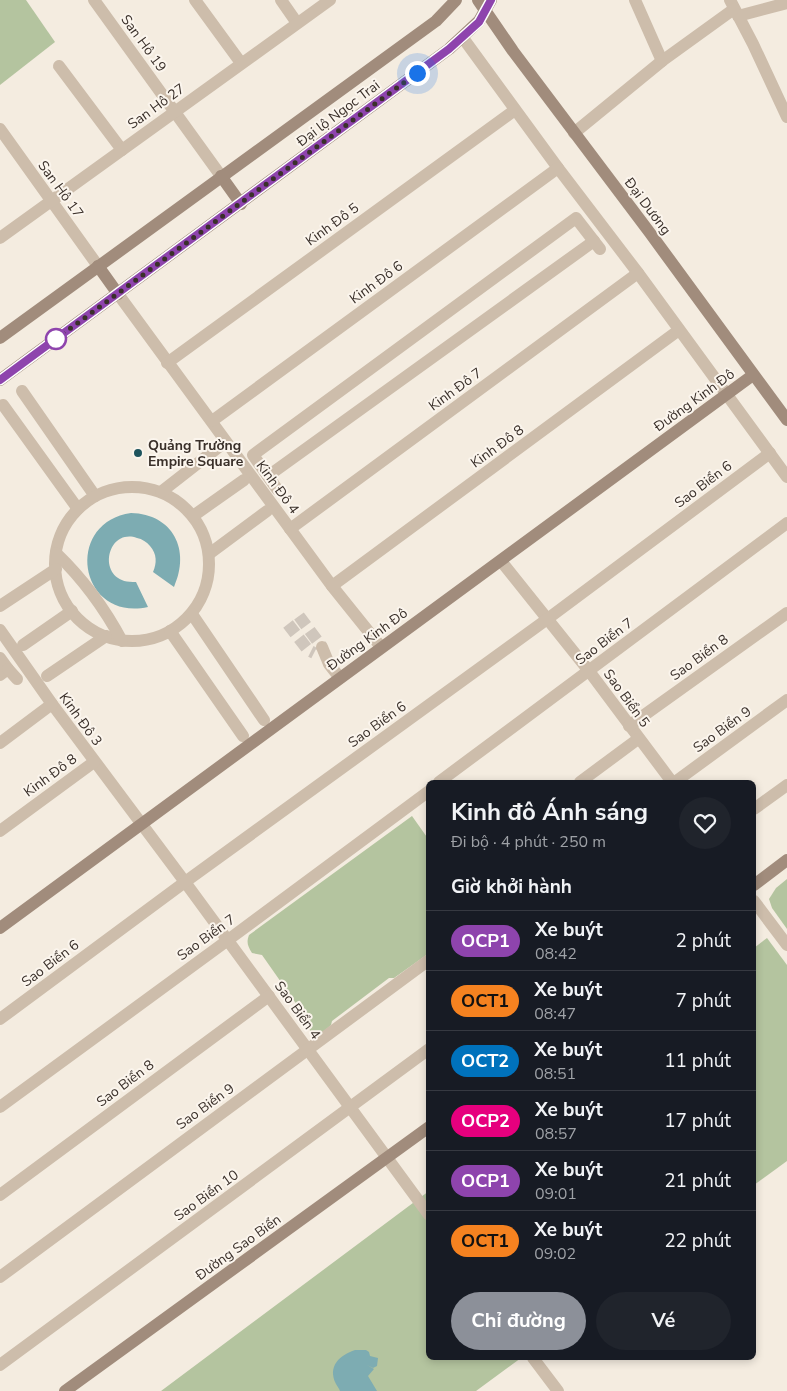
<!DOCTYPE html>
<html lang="vi">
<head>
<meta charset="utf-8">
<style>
	body { margin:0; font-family:"Nunito Sans",sans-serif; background:#20242c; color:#f1f3f6; height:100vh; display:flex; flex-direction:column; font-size:19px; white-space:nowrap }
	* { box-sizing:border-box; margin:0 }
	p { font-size:16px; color:#9ea1a6 }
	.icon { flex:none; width:28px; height:28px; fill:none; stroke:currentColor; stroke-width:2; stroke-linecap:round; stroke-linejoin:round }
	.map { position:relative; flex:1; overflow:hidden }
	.side { position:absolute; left:426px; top:780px; width:330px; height:580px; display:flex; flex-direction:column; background:#171b24; border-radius:8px; box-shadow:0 2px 8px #0003 }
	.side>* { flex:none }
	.badge { padding:0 10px; border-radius:16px; font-size:18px; line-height:32px }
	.you { position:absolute; width:25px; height:25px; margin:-12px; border:4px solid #fff; border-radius:50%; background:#1a73e8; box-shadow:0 0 0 8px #1a73e833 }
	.map>.badge { position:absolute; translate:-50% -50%; box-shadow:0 0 0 2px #fff }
	h2 { padding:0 25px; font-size:19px; line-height:45px }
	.round { display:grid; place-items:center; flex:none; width:52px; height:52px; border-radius:26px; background:#20242c }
	.headline { display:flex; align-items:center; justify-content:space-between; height:85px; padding:0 25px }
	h1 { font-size:24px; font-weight:700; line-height:38px }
	.primary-button { display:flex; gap:10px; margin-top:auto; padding:10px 25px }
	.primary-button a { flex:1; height:58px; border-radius:30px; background:#8c9099; color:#fff; font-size:20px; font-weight:700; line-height:58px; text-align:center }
	.primary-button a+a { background:#20242c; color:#f1f3f6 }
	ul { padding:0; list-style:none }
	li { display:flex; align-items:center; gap:15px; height:60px; padding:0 25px; border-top:1px solid #363941 }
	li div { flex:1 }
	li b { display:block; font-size:19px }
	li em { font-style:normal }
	li .badge { min-width:55px; font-weight:700; text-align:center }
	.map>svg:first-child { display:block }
	.green { fill:#b4c49f }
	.water { fill:#7dacb2 }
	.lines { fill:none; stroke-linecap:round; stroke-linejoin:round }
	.street-tunnel { stroke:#cfc6bc; stroke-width:12; stroke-dasharray:12 6; stroke-linecap:butt }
	.street { stroke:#cdbdab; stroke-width:12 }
	.secondary { stroke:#a18c7c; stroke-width:12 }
	.line-casing { stroke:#fff; stroke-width:11 }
	.line { stroke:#8e44ad; stroke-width:8 }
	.walk { stroke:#3a302a; stroke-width:5; stroke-dasharray:0 9 }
	.stop-dot { fill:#fff; stroke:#8e44ad; stroke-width:2.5 }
	.poi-dot { fill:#1e545d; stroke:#fbf5ed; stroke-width:2 }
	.labels { text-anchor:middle; stroke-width:4; stroke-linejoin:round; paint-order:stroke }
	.street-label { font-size:14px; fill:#3a302a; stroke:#fbf5ed }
	.poi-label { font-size:14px; font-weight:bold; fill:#3a302a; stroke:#fbf5ed; text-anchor:start }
</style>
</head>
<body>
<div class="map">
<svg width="787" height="1391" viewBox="0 0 787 1391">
	<rect width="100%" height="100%" fill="#f4ece0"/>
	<g class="green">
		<polygon points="0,0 26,0 55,42 0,85"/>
		<path d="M 412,816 L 429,840 L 429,951 L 425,956 L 394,978 L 389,978 L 332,1021 L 331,1025 L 322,1033 L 312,1033 L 309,1029 L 309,1022 L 262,955 L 252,953 C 248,946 246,943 249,935 Z"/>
		<polygon points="787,879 787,929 772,908 769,899 776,888"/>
		<polygon points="767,938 787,965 787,1161 754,1185 754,948"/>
		<polygon points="429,1191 429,1358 521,1358 476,1391 161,1391"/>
	</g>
	<g class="water">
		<path d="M 131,513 C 173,514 191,550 174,587 L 153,572 C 157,563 157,554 150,546 C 147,542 142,539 137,538 C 105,527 95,585 136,582 L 148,607 C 79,622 63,523 131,513 Z"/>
		<path d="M 355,1350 L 366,1350 L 369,1352 L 370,1356 L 378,1358 L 377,1366 L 373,1368 L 367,1365 L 374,1369 L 368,1376 L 377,1391 L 340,1391 C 339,1388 337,1386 336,1384 C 327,1366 340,1355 355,1350 Z"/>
	</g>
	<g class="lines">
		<g class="street-tunnel">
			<polyline points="299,616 322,647"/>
			<polyline points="288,624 308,650 314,653"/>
		</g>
		<g class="street">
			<polyline points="94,0 221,176"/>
			<polyline points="195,0 241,63"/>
			<polyline points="281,0 297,23"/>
			<polyline points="635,0 662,61"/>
			<polyline points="730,0 753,44 787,117"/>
			<polyline points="738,16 787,3"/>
			<polyline points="463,38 558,168 638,273 787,477"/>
			<polyline points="59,66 122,150"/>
			<polyline points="0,129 98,266"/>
			<polyline points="574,133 662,61 734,9"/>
			<polyline points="0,238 330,0"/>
			<polyline points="118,294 332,586 381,647"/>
			<polyline points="167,363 515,110"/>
			<polyline points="22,391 95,496"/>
			<polyline points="3,405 78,509"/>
			<polyline points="212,421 558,168"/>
			<polyline points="268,476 594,241"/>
			<circle cx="132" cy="564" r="77"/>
			<polyline points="277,489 253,455 576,218 600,249"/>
			<polyline points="161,492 220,446"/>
			<polyline points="193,516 244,480"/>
			<polyline points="290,529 638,273"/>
			<path d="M 56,553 C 82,578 105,609 122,641"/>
			<polyline points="209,554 267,511"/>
			<polyline points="501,561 589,671 672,782"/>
			<polyline points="332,586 679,330"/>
			<polyline points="0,606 56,569"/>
			<polyline points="192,614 264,720"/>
			<polyline points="0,630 52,704 185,882 429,1215"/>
			<polyline points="170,631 243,736"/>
			<polyline points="23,645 72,611"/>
			<polyline points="322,647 329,664 340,678"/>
			<polyline points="0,658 8,669 0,675"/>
			<polyline points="8,669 17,679"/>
			<polyline points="47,676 106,636"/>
			<polyline points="629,726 787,613"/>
			<polyline points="0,743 52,704"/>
			<polyline points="439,782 787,523"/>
			<polyline points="580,782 638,739"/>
			<polyline points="675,782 787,700"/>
			<polyline points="754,809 787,785"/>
			<polyline points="0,831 94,762"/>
			<polyline points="754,901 787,945"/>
			<polyline points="0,1019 185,882 546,620 770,453"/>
			<polyline points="0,1107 228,940 429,791"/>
			<polyline points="0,1195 269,996"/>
			<polyline points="0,1277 429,960"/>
			<polyline points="533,1358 558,1391"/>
			<polyline points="0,1365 429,1049"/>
		</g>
		<g class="secondary">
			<polyline points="478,0 513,51 650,233 787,420"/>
			<polyline points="221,176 241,204"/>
			<polyline points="98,266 118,294"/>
			<polyline points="0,338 436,21 456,0"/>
			<polyline points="0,380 449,49 479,21 491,0"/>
			<polyline points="754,885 787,860"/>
			<polyline points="0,928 753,375"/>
			<polyline points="65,1391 429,1127"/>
		</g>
	</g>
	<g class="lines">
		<g class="line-casing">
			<polyline id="line" points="0,380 449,49 479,22 491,0"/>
		</g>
		<use href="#line" class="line"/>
		<polyline class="walk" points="56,339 417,73"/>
	</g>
	<circle class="stop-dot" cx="56" cy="339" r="10"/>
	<circle class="poi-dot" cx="138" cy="453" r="5"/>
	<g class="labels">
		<g class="street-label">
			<text transform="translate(144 43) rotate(54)" y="5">San Hô 19</text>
			<text transform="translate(156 106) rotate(-36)" y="5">San Hô 27</text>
			<text transform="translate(338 113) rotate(-37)" y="5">Đại lộ Ngọc Trai</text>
			<text transform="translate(61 189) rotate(54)" y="5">San Hô 17</text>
			<text transform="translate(648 206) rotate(53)" y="5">Đại Dương</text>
			<text transform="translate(332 224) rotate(-36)" y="5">Kinh Đô 5</text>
			<text transform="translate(376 282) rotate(-36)" y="5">Kinh Đô 6</text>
			<text transform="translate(455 389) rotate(-36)" y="5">Kinh Đô 7</text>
			<text transform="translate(694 400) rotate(-36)" y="5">Đường Kinh Đô</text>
			<text transform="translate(497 446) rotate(-36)" y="5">Kinh Đô 8</text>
			<text transform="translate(703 484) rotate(-37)" y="5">Sao Biển 6</text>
			<text transform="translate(278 487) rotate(54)" y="5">Kinh Đô 4</text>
			<text transform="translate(367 639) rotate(-36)" y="5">Đường Kinh Đô</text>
			<text transform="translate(604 641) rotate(-37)" y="5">Sao Biển 7</text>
			<text transform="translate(699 657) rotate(-36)" y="5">Sao Biển 8</text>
			<text transform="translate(627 698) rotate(54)" y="5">Sao Biển 5</text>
			<text transform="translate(81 719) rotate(54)" y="5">Kinh Đô 3</text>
			<text transform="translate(377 724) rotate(-36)" y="5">Sao Biển 6</text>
			<text transform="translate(722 729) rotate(-36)" y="5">Sao Biển 9</text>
			<text transform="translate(50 775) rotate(-36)" y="5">Kinh Đô 8</text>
			<text transform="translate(206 937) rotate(-36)" y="5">Sao Biển 7</text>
			<text transform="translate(50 963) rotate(-37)" y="5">Sao Biển 6</text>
			<text transform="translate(298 1010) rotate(54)" y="5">Sao Biển 4</text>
			<text transform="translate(125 1083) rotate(-37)" y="5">Sao Biển 8</text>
			<text transform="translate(205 1106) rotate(-36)" y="5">Sao Biển 9</text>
			<text transform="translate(206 1195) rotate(-36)" y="5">Sao Biển 10</text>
			<text transform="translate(238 1247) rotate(-36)" y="5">Đường Sao Biển</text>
		</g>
		<g class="poi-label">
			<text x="148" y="450">Quảng Trường<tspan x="148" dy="16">Empire Square</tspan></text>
		</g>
	</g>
</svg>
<div class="you" style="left:417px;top:73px"></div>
<section class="side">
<div class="headline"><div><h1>Kinh đô Ánh sáng</h1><p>Đi bộ · 4 phút · 250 m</p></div><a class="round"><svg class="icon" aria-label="heart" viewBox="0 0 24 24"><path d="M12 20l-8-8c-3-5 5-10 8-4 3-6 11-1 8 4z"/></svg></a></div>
<h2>Giờ khởi hành</h2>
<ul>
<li><span class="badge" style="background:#8e44ad;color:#fff">OCP1</span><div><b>Xe buýt</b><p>08:42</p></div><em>2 phút</em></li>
<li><span class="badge" style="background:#f58220;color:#111">OCT1</span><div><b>Xe buýt</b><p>08:47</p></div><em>7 phút</em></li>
<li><span class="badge" style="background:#0072bc;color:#fff">OCT2</span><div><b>Xe buýt</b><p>08:51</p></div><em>11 phút</em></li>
<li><span class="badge" style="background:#e6007e;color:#fff">OCP2</span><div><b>Xe buýt</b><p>08:57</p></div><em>17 phút</em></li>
<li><span class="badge" style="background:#8e44ad;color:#fff">OCP1</span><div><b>Xe buýt</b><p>09:01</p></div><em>21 phút</em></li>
<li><span class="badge" style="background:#f58220;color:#111">OCT1</span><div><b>Xe buýt</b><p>09:02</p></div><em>22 phút</em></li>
</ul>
<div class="primary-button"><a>Chỉ đường</a><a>Vé</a></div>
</section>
</div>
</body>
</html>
